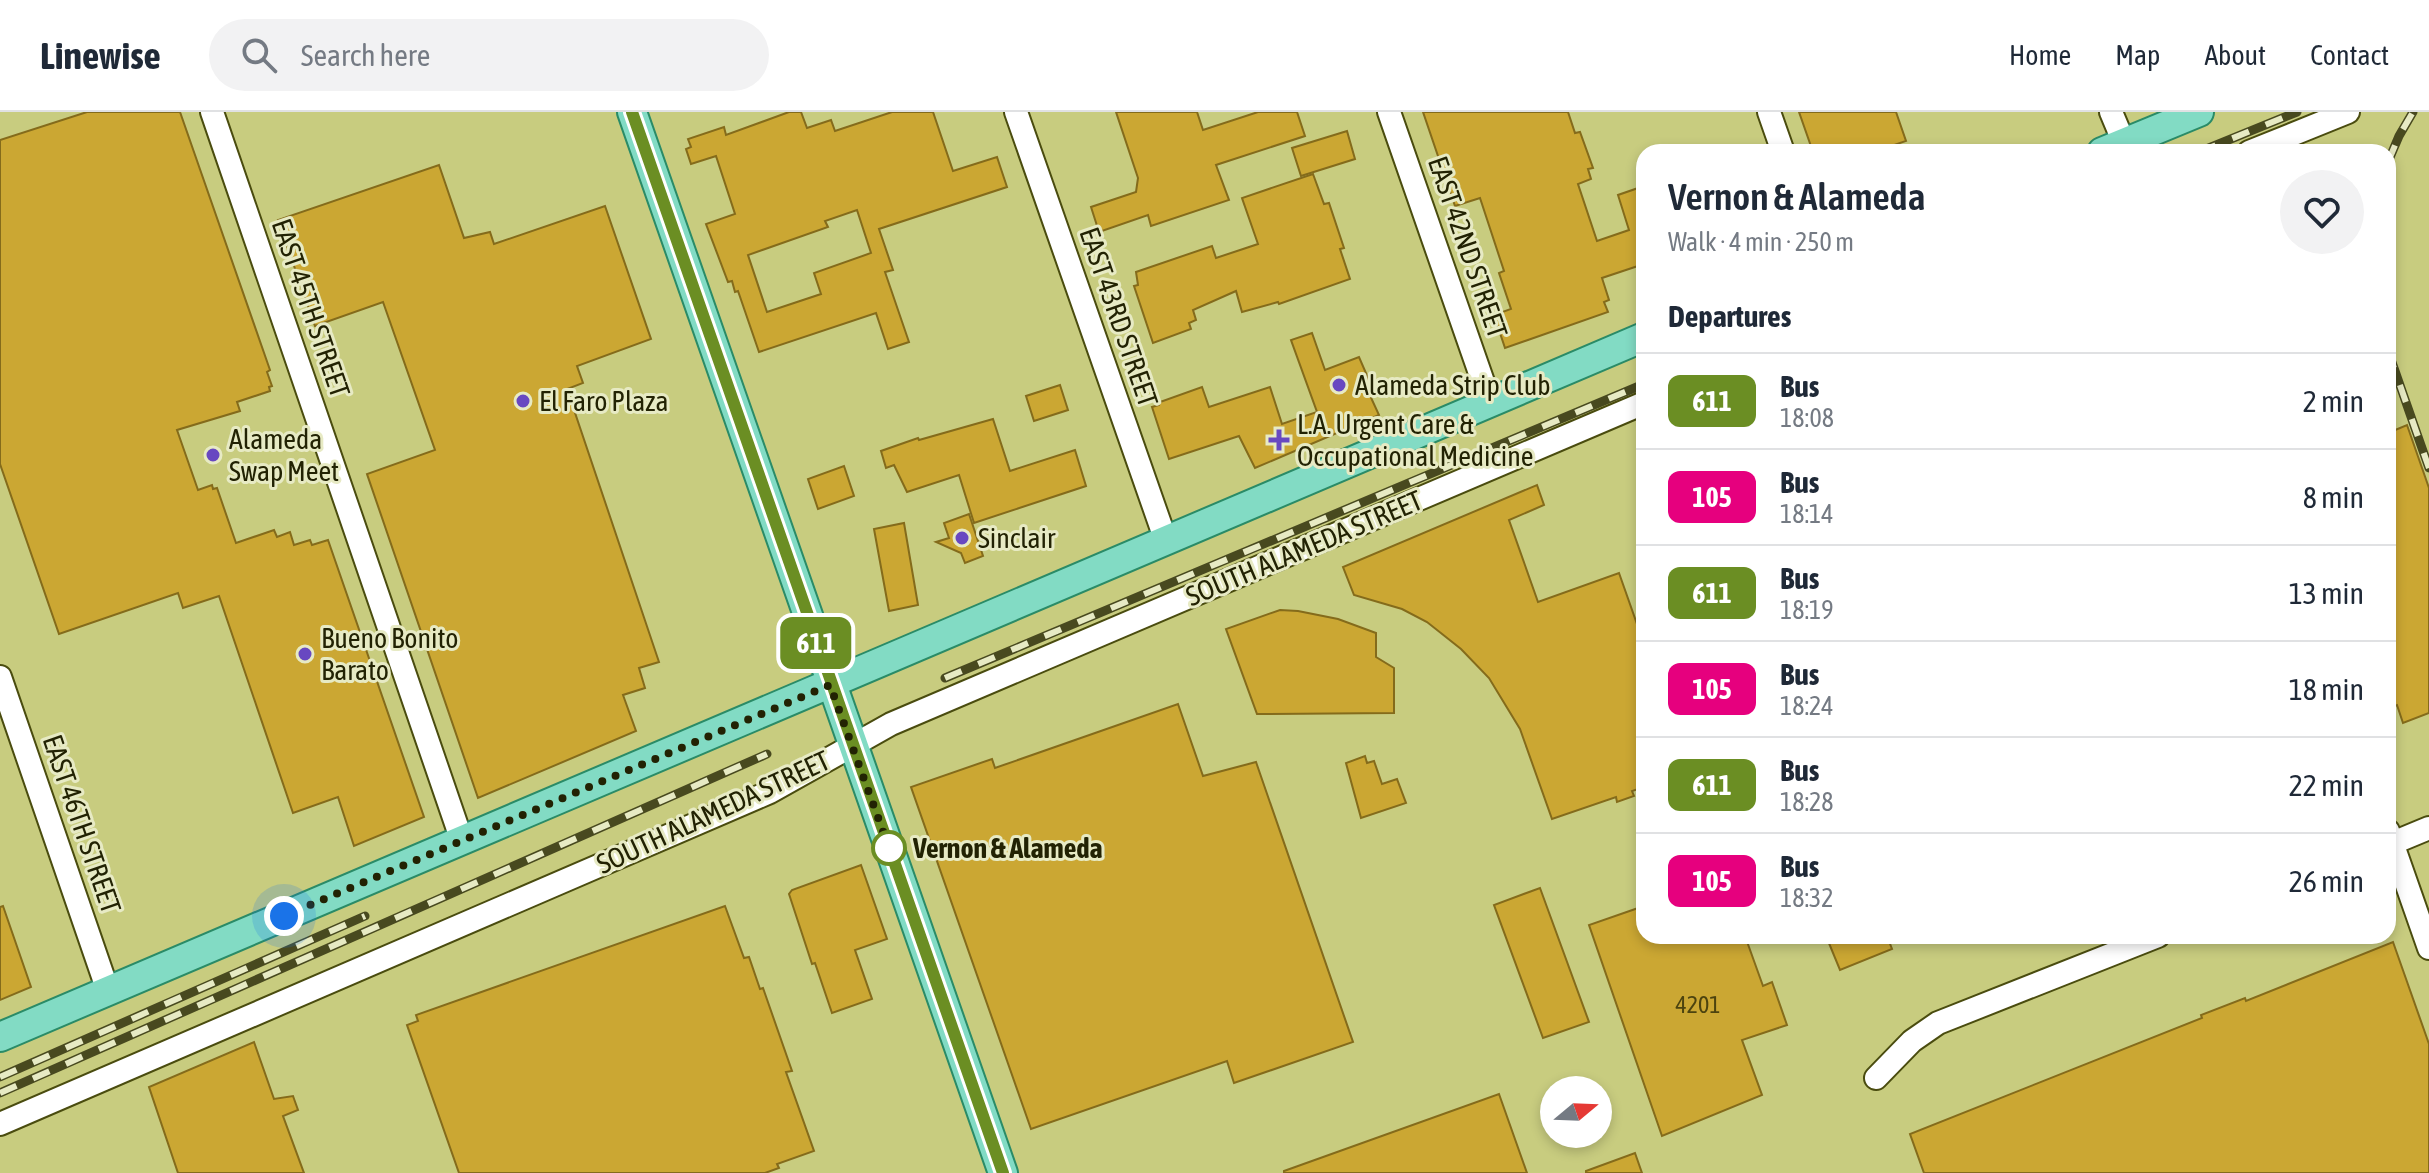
<!DOCTYPE html>
<html lang="en">
<head>
<meta charset="utf-8">
<style>
	body { margin:0; font-family:"Asap Condensed",sans-serif; background:#f2f2f3; color:#1f2937; height:100vh; display:flex; flex-direction:column; font-size:30px; white-space:nowrap }
	* { box-sizing:border-box; margin:0 }
	p { font-size:26px; color:#747a83 }
	.icon { flex:none; width:44px; height:44px; fill:none; stroke:currentColor; stroke-width:2; stroke-linecap:round; stroke-linejoin:round }
	.map { position:relative; flex:1; overflow:hidden }
	.sheet { position:absolute; left:1636px; top:32px; width:760px; height:800px; display:flex; flex-direction:column; background:#fff; border-radius:24px; box-shadow:0 4px 12px #0003 }
	.sheet>* { flex:none }
	.badge { padding:0 16px; border-radius:12px; font-size:28px; line-height:52px }
	.needle { width:52px; rotate:71deg }
	.controls { position:absolute; left:1540px; top:964px; display:grid; gap:16px }
	.controls a { display:grid; place-items:center; width:72px; height:72px; border-radius:50%; background:#fff; box-shadow:0 4px 12px #0003; font-size:40px }
	.you { position:absolute; width:40px; height:40px; margin:-20px; border:6px solid #fff; border-radius:50%; background:#1a73e8; box-shadow:0 0 0 12px #1a73e833 }
	.map>.badge { position:absolute; translate:-50% -50%; box-shadow:0 0 0 4px #fff }
	h2 { padding:0 32px; font-size:30px; line-height:72px }
	.round { display:grid; place-items:center; flex:none; width:84px; height:84px; border-radius:42px; background:#f2f2f3 }
	.summary { display:flex; align-items:center; justify-content:space-between; height:136px; padding:0 32px }
	h1 { font-size:38px; font-weight:600; line-height:60px }
	ul { padding:0; list-style:none }
	li { display:flex; align-items:center; gap:24px; height:96px; padding:0 32px; border-top:2px solid #e0e1e3 }
	li div { flex:1 }
	li b { display:block; font-size:30px }
	li em { font-style:normal }
	li .badge { min-width:88px; font-weight:700; text-align:center }
	header { display:flex; align-items:center; gap:48px; box-sizing:border-box; height:112px; padding:0 40px; background:#fff; border-bottom:2px solid #e0e1e3 }
	header strong { font-size:38px }
	nav { display:flex; gap:44px; margin-inline-start:auto; font-size:28px }
	.search { width:560px; height:72px; background:#f2f2f3; display:flex; align-items:center; gap:20px; box-sizing:border-box; padding:0 28px; border-radius:44px; color:#747a83; font-size:30px }
	.map>svg:first-child { display:block }
	.building { fill:#cba733; stroke:#846b1b; stroke-width:2; fill-rule:evenodd }
	.lines { fill:none; stroke-linecap:round; stroke-linejoin:round }
	.minor-casing { stroke:#4a4c0f; stroke-width:26 }
	.major-casing { stroke:#2a8b67; stroke-width:32 }
	.minor { stroke:#fff; stroke-width:22 }
	.major { stroke:#82dbc4; stroke-width:28 }
	.rail-casing { stroke:#48491f; stroke-width:9 }
	.rail { stroke:#e7eac4; stroke-width:6; stroke-dasharray:18; stroke-linecap:butt }
	.line-casing { stroke:#fff; stroke-width:18 }
	.line { stroke:#6b8e23; stroke-width:12 }
	.walk { stroke:#222203; stroke-width:8; stroke-dasharray:0 14.4 }
	.poi-dot { fill:#6848c1; stroke:#e7eac4; stroke-width:3 }
	.stop-dot { fill:#fff; stroke:#6b8e23; stroke-width:4 }
	.labels { text-anchor:middle; stroke-width:6; stroke-linejoin:round; paint-order:stroke }
	.number-label { font-size:24px; fill:#4c430f }
	.street-label { font-size:28px; fill:#222203; stroke:#e7eac4 }
	.poi-label { font-size:28px; fill:#222203; stroke:#e7eac4; text-anchor:start }
	.stop-label { font-size:28px; font-weight:bold; fill:#222203; stroke:#e7eac4; text-anchor:start }
</style>
</head>
<body>
<header>
<strong>Linewise</strong>
<div class="search"><svg class="icon" aria-label="search" viewBox="0 0 24 24"><circle cx="10" cy="10" r="6"/><path d="M15 15l6 6"/></svg>Search here</div>
<nav><a>Home</a><a>Map</a><a>About</a><a>Contact</a></nav>
</header>
<div class="map">
<svg width="2429" height="1061" viewBox="0 0 2429 1061">
	<rect width="100%" height="100%" fill="#c8cc7f"/>
	<g class="building">
		<polygon points="87,0 180,0 270,258 267,260 272,274 269,275 270,279 237,290 240,299 177,318 198,378 212,373 213,377 217,376 236,431 274,418 277,425 290,420 294,433 310,428 312,433 328,428 424,705 354,734 338,685 293,701 219,484 183,496 178,481 59,522 0,352 0,28"/>
		<path d="M 789,0 L 801,0 L 807,16 L 831,8 L 835,19 L 892,0 L 933,0 L 953,59 L 997,45 L 1007,75 L 879,117 L 893,158 L 885,160 L 909,230 L 888,237 L 876,201 L 759,240 L 738,179 L 735,180 L 732,169 L 728,170 L 706,112 L 735,102 L 716,44 L 691,52 L 686,37 L 691,35 L 688,27 L 724,15 L 726,23 ZM 857,98 L 871,141 L 814,161 L 821,182 L 767,200 L 748,143 L 828,115 L 825,109 Z"/>
		<polygon points="1116,0 1197,0 1203,18 1258,0 1297,0 1305,24 1216,53 1229,88 1151,114 1148,103 1099,120 1091,95 1136,80 1138,66"/>
		<polygon points="1423,0 1568,0 1575,21 1580,20 1593,56 1588,57 1591,67 1578,72 1597,129 1629,118 1618,83 1644,74 1644,152 1602,166 1609,188 1604,190 1608,200 1505,236 1494,203 1511,197 1499,161 1504,159 1480,86 1455,94"/>
		<polygon points="1799,0 1896,0 1906,29 1874,40 1813,40"/>
		<polygon points="1347,19 1355,47 1301,64 1292,36"/>
		<polygon points="439,53 464,126 490,120 494,132 605,94 651,227 577,254 583,271 567,277 659,550 639,556 645,576 623,583 636,619 478,686 367,362 435,338 383,190 315,214 278,108"/>
		<polygon points="1313,62 1324,92 1329,91 1344,136 1340,137 1350,167 1279,192 1278,190 1242,200 1236,179 1193,198 1196,208 1189,211 1191,217 1153,231 1134,174 1138,173 1136,160 1212,134 1216,146 1258,132 1242,86"/>
		<polygon points="1312,221 1325,258 1359,245 1372,275 1367,277 1379,303 1255,356 1239,324 1169,347 1152,295 1159,293 1160,290 1202,275 1209,295 1270,275 1282,312 1317,300 1291,228"/>
		<polygon points="1060,273 1068,298 1034,309 1026,284"/>
		<polygon points="993,307 1010,359 1075,338 1086,374 974,411 959,363 907,380 894,353 886,356 881,339 918,326 919,328"/>
		<polygon points="2407,313 2429,376 2429,601 2403,611 2397,593 2388,597 2388,321"/>
		<polygon points="844,354 854,384 818,397 808,367"/>
		<polygon points="1537,373 1544,393 1509,408 1538,490 1619,461 1644,532 1644,675 1632,679 1634,684 1617,690 1616,685 1552,707 1520,617 1489,566 1461,537 1427,510 1402,497 1354,483 1343,455"/>
		<polygon points="969,402 983,444 965,451 961,441 936,430 949,426 944,411"/>
		<polygon points="904,411 918,493 889,499 874,417"/>
		<polygon points="1280,498 1298,499 1338,507 1376,521 1376,545 1394,556 1394,601 1257,602 1226,517"/>
		<polygon points="1178,592 1203,664 1256,650 1353,930 1234,971 1227,949 1031,1017 911,675 992,647 995,656"/>
		<polygon points="1365,644 1367,651 1374,649 1382,672 1397,667 1406,691 1361,706 1346,651"/>
		<polygon points="861,753 887,827 855,838 872,887 832,901 815,851 812,852 789,782 792,778"/>
		<polygon points="1540,776 1589,910 1543,926 1494,793"/>
		<polygon points="3,794 31,875 0,888 0,795"/>
		<polygon points="725,794 744,846 749,845 760,877 763,876 792,959 786,960 814,1039 777,1052 779,1056 765,1061 459,1061 407,913 418,909 416,903"/>
		<polygon points="1644,794 1644,824 1745,824 1763,874 1772,870 1787,913 1742,928 1762,983 1662,1024 1589,813"/>
		<polygon points="1826,824 1887,824 1892,837 1840,858"/>
		<polygon points="2393,830 2429,932 2429,1061 1924,1061 1910,1022 2202,906 2201,903 2245,886 2246,889"/>
		<polygon points="254,930 274,987 293,984 298,998 283,1004 304,1061 178,1061 149,975"/>
		<polygon points="1499,982 1527,1061 1284,1061 1284,1059"/>
		<polygon points="1635,1041 1642,1061 1586,1061 1586,1059"/>
	</g>
	<g class="lines">
		<g class="minor-casing">
			<g id="minor">
				<polyline points="212,0 462,729"/>
				<polyline points="1016,0 1166,429"/>
				<polyline points="1389,0 1490,290"/>
				<polyline points="1769,0 1783,40"/>
				<polyline points="2111,0 2124,31 2132,40"/>
				<polyline points="2249,40 2348,0"/>
				<polyline points="0,565 108,879"/>
				<polyline points="2388,719 2429,836"/>
				<polyline points="2388,733 2429,716"/>
				<polyline points="1876,966 1912,929 1938,911 2158,824"/>
				<polyline points="0,1012 770,680 891,612 1644,291"/>
			</g>
		</g>
		<g class="major-casing">
			<g id="major">
				<polyline points="632,0 1003,1061"/>
				<polyline points="2102,40 2199,0"/>
				<polyline points="0,925 1644,225"/>
			</g>
		</g>
		<use href="#minor" class="minor"/>
		<use href="#major" class="major"/>
		<g class="rail-casing">
			<g id="rail">
				<polyline points="2199,40 2297,0"/>
				<polyline points="2388,50 2399,24 2413,0"/>
				<polyline points="2388,239 2429,356"/>
				<polyline points="945,566 1644,272"/>
				<polyline points="2000,824 2001,827"/>
				<polyline points="0,965 365,804"/>
				<polyline points="0,981 767,642"/>
			</g>
		</g>
		<use href="#rail" class="rail"/>
	</g>
	<g class="lines">
		<g class="line-casing">
			<polyline id="line" points="632,0 1003,1061"/>
		</g>
		<use href="#line" class="line"/>
		<polyline class="walk" points="284,804 830,573 889,736"/>
	</g>
	<g class="poi-dot">
		<circle cx="1339" cy="273" r="8"/>
		<circle cx="523" cy="289" r="8"/>
		<path d="M1275 316h8v8h8v8h-8v8h-8v-8h-8v-8h8z"/>
		<circle cx="213" cy="343" r="8"/>
		<circle cx="962" cy="426" r="8"/>
		<circle cx="305" cy="542" r="8"/>
	</g>
	<circle class="stop-dot" cx="889" cy="736" r="16"/>
	<g class="labels">
		<g class="number-label">
			<text x="1698" y="901">4201</text>
		</g>
		<g class="street-label">
			<text transform="translate(1468 135) rotate(71)" y="10">EAST 42ND STREET</text>
			<text transform="translate(311 196) rotate(71)" y="10">EAST 45TH STREET</text>
			<text transform="translate(1119 205) rotate(71)" y="10">EAST 43RD STREET</text>
			<text transform="translate(1304 436) rotate(-23)" y="10">SOUTH ALAMEDA STREET</text>
			<text transform="translate(713 700) rotate(-25)" y="10">SOUTH ALAMEDA STREET</text>
			<text transform="translate(82 712) rotate(71)" y="10">EAST 46TH STREET</text>
		</g>
		<g class="poi-label">
			<text x="1355" y="283">Alameda Strip Club</text>
			<text x="539" y="299">El Faro Plaza</text>
			<text x="1297" y="322">L.A. Urgent Care &amp;<tspan x="1297" dy="32">Occupational Medicine</tspan></text>
			<text x="229" y="337">Alameda<tspan x="229" dy="32">Swap Meet</tspan></text>
			<text x="978" y="436">Sinclair</text>
			<text x="321" y="536">Bueno Bonito<tspan x="321" dy="32">Barato</tspan></text>
		</g>
		<g class="stop-label">
			<text x="913" y="746">Vernon &amp; Alameda</text>
		</g>
	</g>
</svg>
<div class="controls">
<a><svg class="needle" viewBox="-14 -14 28 28"><path d="M0-13l5 13h-10z" fill="#e53935"/><path d="M0 13l5-13h-10z" fill="#747a83"/></svg></a>
</div>
<div class="you" style="left:284px;top:804px"></div>
<b class="badge" style="left:816px;top:531px;background:#6b8e23;color:#fff">611</b>
<section class="sheet">
<div class="summary"><div><h1>Vernon &amp; Alameda</h1><p>Walk · 4 min · 250 m</p></div><a class="round"><svg class="icon" aria-label="heart" viewBox="0 0 24 24"><path d="M12 20l-8-8c-3-5 5-10 8-4 3-6 11-1 8 4z"/></svg></a></div>
<h2>Departures</h2>
<ul>
<li><span class="badge" style="background:#6b8e23;color:#fff">611</span><div><b>Bus</b><p>18:08</p></div><em>2 min</em></li>
<li><span class="badge" style="background:#e6007e;color:#fff">105</span><div><b>Bus</b><p>18:14</p></div><em>8 min</em></li>
<li><span class="badge" style="background:#6b8e23;color:#fff">611</span><div><b>Bus</b><p>18:19</p></div><em>13 min</em></li>
<li><span class="badge" style="background:#e6007e;color:#fff">105</span><div><b>Bus</b><p>18:24</p></div><em>18 min</em></li>
<li><span class="badge" style="background:#6b8e23;color:#fff">611</span><div><b>Bus</b><p>18:28</p></div><em>22 min</em></li>
<li><span class="badge" style="background:#e6007e;color:#fff">105</span><div><b>Bus</b><p>18:32</p></div><em>26 min</em></li>
</ul>
</section>
</div>
</body>
</html>
